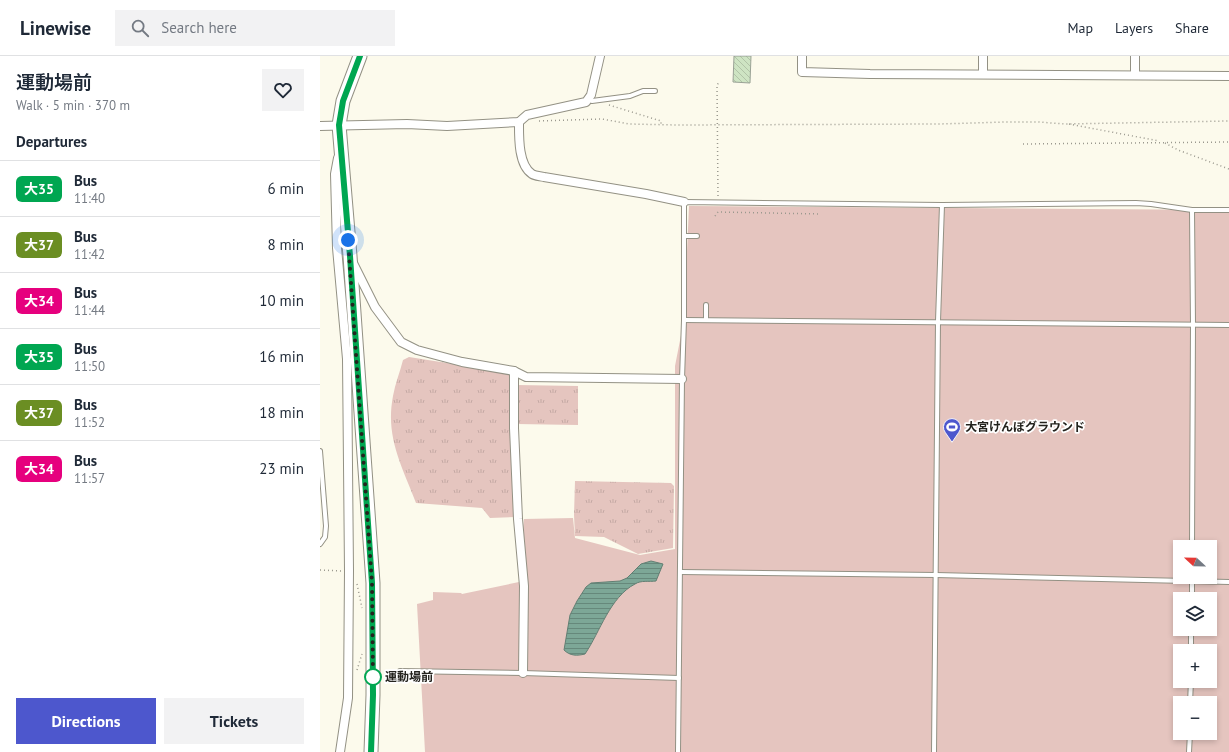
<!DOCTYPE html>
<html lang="en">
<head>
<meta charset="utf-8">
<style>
	body { margin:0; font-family:"PT Sans","Noto Sans JP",sans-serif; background:#f2f2f3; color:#1f2937; height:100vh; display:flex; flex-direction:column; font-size:15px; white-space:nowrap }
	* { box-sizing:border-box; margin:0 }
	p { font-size:13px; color:#747a83 }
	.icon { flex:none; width:22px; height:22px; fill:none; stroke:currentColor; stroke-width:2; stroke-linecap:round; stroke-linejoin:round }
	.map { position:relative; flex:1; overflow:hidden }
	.sheet { display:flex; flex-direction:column; background:#fff; width:320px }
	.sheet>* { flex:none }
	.badge { padding:0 8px; border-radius:6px; font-size:14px; line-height:26px }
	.needle { width:26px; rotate:292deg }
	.controls { position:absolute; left:853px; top:484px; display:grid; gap:8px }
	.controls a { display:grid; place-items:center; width:44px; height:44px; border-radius:0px; background:#fff; box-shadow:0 2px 6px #0003; font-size:20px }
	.you { position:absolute; width:20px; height:20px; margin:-10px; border:3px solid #fff; border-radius:50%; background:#1a73e8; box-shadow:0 0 0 6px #1a73e833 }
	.map>.badge { position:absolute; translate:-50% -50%; box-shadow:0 0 0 2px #fff }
	h2 { padding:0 16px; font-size:15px; line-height:36px }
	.round { display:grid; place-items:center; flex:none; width:42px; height:42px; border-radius:0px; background:#f2f2f3 }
	.summary { display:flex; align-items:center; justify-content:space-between; height:68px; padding:0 16px }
	h1 { font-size:19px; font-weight:600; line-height:30px }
	.cta { display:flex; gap:8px; margin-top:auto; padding:8px 16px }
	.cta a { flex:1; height:46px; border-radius:0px; background:#4d57cd; color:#fff; font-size:16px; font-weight:600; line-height:46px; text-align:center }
	.cta a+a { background:#f2f2f3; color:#1f2937 }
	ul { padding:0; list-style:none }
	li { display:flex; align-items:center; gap:12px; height:56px; padding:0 16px; border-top:1px solid #e0e1e3 }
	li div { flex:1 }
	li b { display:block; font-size:15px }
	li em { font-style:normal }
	li .badge { min-width:44px; font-weight:700; text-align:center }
	header { display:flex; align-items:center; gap:24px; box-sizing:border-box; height:56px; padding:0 20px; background:#fff; border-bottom:1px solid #e0e1e3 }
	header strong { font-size:19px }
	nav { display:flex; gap:22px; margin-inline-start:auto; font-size:14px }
	.search { width:280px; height:36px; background:#f2f2f3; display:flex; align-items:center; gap:10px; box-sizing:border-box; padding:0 14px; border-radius:0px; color:#747a83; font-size:15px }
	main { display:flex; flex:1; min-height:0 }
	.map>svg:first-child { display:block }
	.grass { fill:url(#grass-tufts) }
	.pitch { fill:#e5c5bf; fill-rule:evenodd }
	.water { fill:url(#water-rules); stroke:#627f73 }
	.building { fill:url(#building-back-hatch); stroke:#9aa296 }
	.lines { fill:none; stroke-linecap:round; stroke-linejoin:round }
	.service-casing { stroke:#939184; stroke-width:6 }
	.minor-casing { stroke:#939184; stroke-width:10 }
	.primary-casing { stroke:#939184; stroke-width:15 }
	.path { stroke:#9a988e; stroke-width:1.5; stroke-dasharray:1 3; stroke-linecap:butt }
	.service { stroke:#fff; stroke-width:4 }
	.minor { stroke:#fff; stroke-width:8 }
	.primary { stroke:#fff; stroke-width:13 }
	.line-casing { stroke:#fff; stroke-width:9 }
	.line { stroke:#00a651; stroke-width:6 }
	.walk { stroke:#24231e; stroke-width:4; stroke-dasharray:0 7.2 }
	.stop-dot { fill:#fff; stroke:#00a651; stroke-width:2 }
	.labels { text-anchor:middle; stroke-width:3.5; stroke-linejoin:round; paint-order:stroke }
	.poi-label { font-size:12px; font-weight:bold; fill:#24231e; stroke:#fff; text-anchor:start }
	.stop-label { font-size:12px; font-weight:bold; fill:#24231e; stroke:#fff; text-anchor:start }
</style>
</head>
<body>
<header>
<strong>Linewise</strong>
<div class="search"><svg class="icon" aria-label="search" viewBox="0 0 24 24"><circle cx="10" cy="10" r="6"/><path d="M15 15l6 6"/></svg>Search here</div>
<nav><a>Map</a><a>Layers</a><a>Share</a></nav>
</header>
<main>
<section class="sheet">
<div class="summary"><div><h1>運動場前</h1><p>Walk · 5 min · 370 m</p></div><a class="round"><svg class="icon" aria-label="heart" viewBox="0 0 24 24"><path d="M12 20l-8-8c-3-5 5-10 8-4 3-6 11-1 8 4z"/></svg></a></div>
<h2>Departures</h2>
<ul>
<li><span class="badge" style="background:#00a651;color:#fff">大35</span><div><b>Bus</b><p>11:40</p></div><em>6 min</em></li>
<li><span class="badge" style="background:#6b8e23;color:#fff">大37</span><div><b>Bus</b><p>11:42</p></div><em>8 min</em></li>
<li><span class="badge" style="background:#e6007e;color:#fff">大34</span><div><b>Bus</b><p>11:44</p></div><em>10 min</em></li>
<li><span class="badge" style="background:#00a651;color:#fff">大35</span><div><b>Bus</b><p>11:50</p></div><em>16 min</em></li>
<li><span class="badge" style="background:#6b8e23;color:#fff">大37</span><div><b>Bus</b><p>11:52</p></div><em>18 min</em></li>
<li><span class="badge" style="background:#e6007e;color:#fff">大34</span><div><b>Bus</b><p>11:57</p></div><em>23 min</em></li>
</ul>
<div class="cta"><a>Directions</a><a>Tickets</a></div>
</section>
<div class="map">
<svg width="909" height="696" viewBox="0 0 909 696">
	<defs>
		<pattern id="grass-tufts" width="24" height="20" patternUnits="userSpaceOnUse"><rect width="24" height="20" fill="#e5c5bf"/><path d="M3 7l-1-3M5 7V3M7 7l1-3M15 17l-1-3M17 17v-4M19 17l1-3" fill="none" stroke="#c4a9a4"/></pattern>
		<pattern id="water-rules" width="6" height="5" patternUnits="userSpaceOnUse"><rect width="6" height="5" fill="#7da797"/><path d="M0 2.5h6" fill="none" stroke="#66887b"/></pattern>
		<pattern id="building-back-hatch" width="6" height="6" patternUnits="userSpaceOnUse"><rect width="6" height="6" fill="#cee4c3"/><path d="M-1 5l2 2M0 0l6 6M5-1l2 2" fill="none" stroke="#b1c3a7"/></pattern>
	</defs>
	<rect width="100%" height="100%" fill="#fcfaec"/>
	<g class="grass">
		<path d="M 89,301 L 190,317 L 195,461 L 170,462 L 162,452 L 96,447 C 82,410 65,381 73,340 C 75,328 80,316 83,304 Z"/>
		<polygon points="197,329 258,330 258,369 196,368"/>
		<polygon points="255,425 351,427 354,430 353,492 318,498 284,481 255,480 254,459"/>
	</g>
	<path class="pitch" d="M 369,150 L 909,154 L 909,696 L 105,696 L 97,548 L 113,544 L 113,536 L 141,537 L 142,538 L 199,526 L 204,463 L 253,462 L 255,482 L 320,499 L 355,493 L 355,310 L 364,264 ZM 860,491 L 890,491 L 890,521 L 860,521 ZM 860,543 L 890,543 L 890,573 L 860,573 ZM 860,595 L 890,595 L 890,625 L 860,625 ZM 860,647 L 890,647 L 890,677 L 860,677 Z"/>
	<path class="water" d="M 331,505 L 343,508 L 336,525 C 329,526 321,524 315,528 C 290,541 280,576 265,598 C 257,600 250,600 244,594 L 250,559 L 257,545 L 266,531 L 271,527 L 300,525 L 307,522 L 321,508 Z"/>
	<polygon class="building" points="414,0 431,0 430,27 413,26"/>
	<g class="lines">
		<g class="service-casing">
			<g id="service">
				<polyline points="268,43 272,45 310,40 323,35 335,35"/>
				<polyline points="872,154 873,268 872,491"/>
				<polyline points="364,180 377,180"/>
				<polyline points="364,264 909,269"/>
				<polyline points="386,264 386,249"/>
				<polyline points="0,395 6,470 5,481 0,488"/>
				<polyline points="361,516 616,519 909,526"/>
				<polyline points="872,543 872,521"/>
				<polyline points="871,595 871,573"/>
				<polyline points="80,615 203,617 359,622"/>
				<polyline points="870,647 871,625"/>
				<polyline points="358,696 362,323 364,264 364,146 622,149 816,147 831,148 872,154 909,154"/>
				<polyline points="614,696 618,265 622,149"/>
				<polyline points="869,696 870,677"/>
			</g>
		</g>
		<g class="minor-casing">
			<g id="minor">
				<polyline points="482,0 482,16 550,18 909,20"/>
				<polyline points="663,0 663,18"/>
				<polyline points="815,0 815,19"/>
				<path d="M 199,66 C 199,80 198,109 212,118 C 215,120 220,120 224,121 L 326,138 L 364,146"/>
				<polyline points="0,70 87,68 127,70 199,66 207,59 266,46 271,39 280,0"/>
				<polyline points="18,102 15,118 17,192 27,303 29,515 28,642 20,696"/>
				<polyline points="33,207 55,251 81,286 97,294 142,306 194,315 206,321 362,323"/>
				<polyline points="194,315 194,372 198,463 204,530 203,617"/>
			</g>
		</g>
		<g class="primary-casing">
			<polyline id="primary" points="40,0 23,45 19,69 30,200 53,527 53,639 51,696"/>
		</g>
		<g class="path">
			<polyline points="289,49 341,65 341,69"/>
			<polyline points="219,65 282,63 309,68 357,69 619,68 685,66 719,66 745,68 909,65"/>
			<polyline points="749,68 839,85"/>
			<polyline points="845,87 858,94 909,113"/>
			<polyline points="703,88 909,86"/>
			<polyline points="398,140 397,29 400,25"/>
			<polyline points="395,160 398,156 501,158"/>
			<polyline points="0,514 22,515"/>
			<polyline points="37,528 42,552"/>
			<polyline points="37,614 42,598"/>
		</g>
		<use href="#service" class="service"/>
		<use href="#minor" class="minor"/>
		<use href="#primary" class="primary"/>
	</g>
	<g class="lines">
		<g class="line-casing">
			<polyline id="line" points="40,0 23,45 19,69 30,200 52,527 53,639 51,696"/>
		</g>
		<use href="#line" class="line"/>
		<polyline class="walk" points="28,184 52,527 53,626 53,621"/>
	</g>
	<defs>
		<g id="stadium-pin" transform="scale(0.9)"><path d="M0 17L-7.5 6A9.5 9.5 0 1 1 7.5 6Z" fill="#4d57cd" stroke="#fff"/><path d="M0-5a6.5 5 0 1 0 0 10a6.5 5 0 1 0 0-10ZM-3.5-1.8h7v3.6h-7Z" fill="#fff"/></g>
	</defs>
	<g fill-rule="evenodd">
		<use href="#stadium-pin" x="632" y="371"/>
	</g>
	<circle class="stop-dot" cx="53" cy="621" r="8"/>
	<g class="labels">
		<g class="poi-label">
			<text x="645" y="375">大宮けんぽグラウンド</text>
		</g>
		<g class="stop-label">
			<text x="65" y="625">運動場前</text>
		</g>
	</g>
</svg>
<div class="controls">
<a><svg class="needle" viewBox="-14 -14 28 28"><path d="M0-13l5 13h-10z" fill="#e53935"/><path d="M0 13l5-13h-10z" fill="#747a83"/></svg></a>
<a><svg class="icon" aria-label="layers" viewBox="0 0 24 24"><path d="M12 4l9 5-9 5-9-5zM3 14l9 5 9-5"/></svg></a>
<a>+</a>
<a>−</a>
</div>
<div class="you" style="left:28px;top:184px"></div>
</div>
</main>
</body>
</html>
